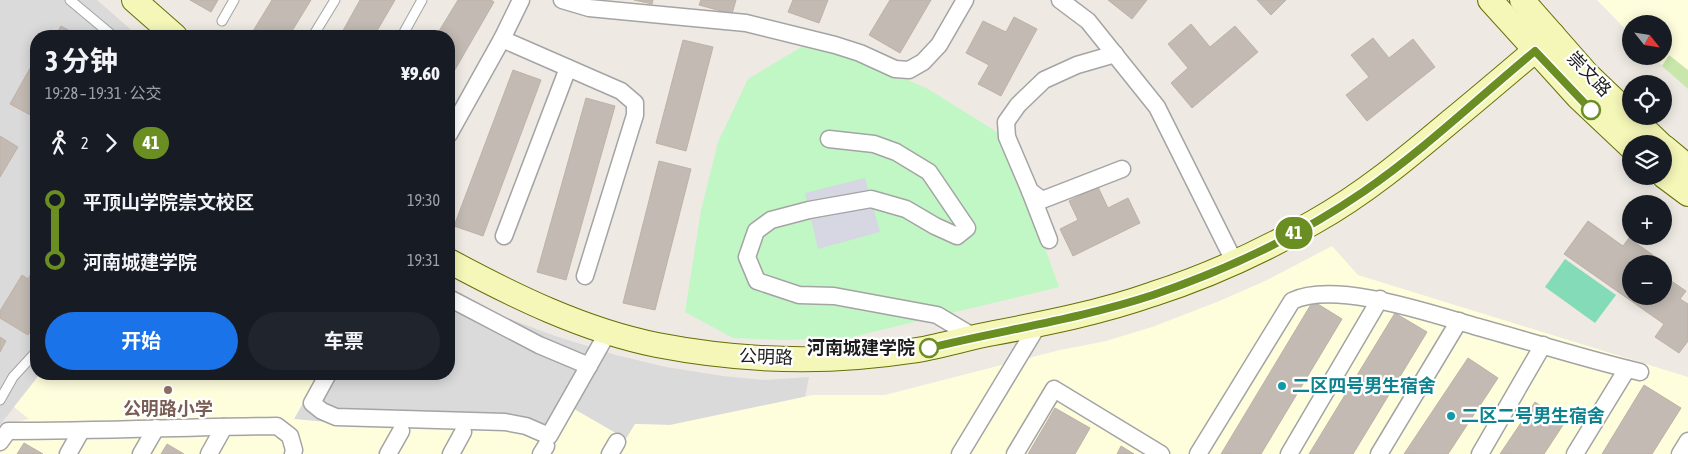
<!DOCTYPE html>
<html lang="zh">
<head>
<meta charset="utf-8">
<style>
	body { margin:0; font-family:"Asap Condensed","Noto Sans SC",sans-serif; background:#20242c; color:#f1f3f6; height:100vh; display:flex; flex-direction:column; font-size:19px; white-space:nowrap }
	* { box-sizing:border-box; margin:0 }
	p { font-size:16px; color:#9ea1a6 }
	.icon { flex:none; width:28px; height:28px; fill:none; stroke:currentColor; stroke-width:2; stroke-linecap:round; stroke-linejoin:round }
	.map { position:relative; flex:1; overflow:hidden }
	.panel { position:absolute; left:30px; top:30px; width:425px; height:350px; display:flex; flex-direction:column; background:#171b24; border-radius:20px; box-shadow:0 2px 12px #0003 }
	.panel>* { flex:none }
	.badge { padding:0 10px; border-radius:16px; font-size:18px; line-height:32px }
	.needle { width:32px; rotate:120deg }
	.tools { position:absolute; left:1622px; top:15px; display:grid; gap:10px }
	.tools a { display:grid; place-items:center; width:50px; height:50px; border-radius:50%; background:#171b24; box-shadow:0 2px 12px #0003; font-size:25px }
	.map>.badge { position:absolute; translate:-50% -50%; box-shadow:0 0 0 2px #fff }
	.legs { display:flex; align-items:center; gap:8px; height:55px; padding:0 15px; font-size:16px }
	.legs p { margin-inline-start:auto }
	.overview { display:flex; align-items:center; justify-content:space-between; height:85px; padding:0 15px }
	h1 { font-size:28px; font-weight:700; line-height:38px }
	.button { display:flex; gap:10px; margin-top:auto; padding:10px 15px }
	.button a { flex:1; height:58px; border-radius:30px; background:#1a73e8; color:#fff; font-size:20px; font-weight:700; line-height:58px; text-align:center }
	.button a+a { background:#20242c; color:#f1f3f6 }
	ul { padding:0 15px; list-style:none }
	li { display:flex; align-items:center; gap:18px; height:60px; font-size:19px }
	li i { display:grid; place-items:center; width:8px; height:100%; margin:0 6px; background:currentColor }
	li i::after { content:''; width:12px; height:12px; margin:-6px; border:4px solid; border-radius:50%; background:#171b24 }
	li p { margin-inline-start:auto }
	li:first-child i { background:linear-gradient(#0000 50%,currentColor 0) }
	li:last-child i { background:linear-gradient(currentColor 50%,#0000 0) }
	.map>svg:first-child { display:block }
	.residential { fill:#dbdada }
	.education { fill:#fefddc }
	.grass { fill:#c9e7aa }
	.park { fill:#c0f7c4 }
	.pitch { fill:#83dbb8 }
	.plaza { fill:#d7d7e3 }
	.building { fill:#c2bab3; stroke:#bfb1a6 }
	.lines { fill:none; stroke-linecap:round; stroke-linejoin:round }
	.lane-casing { stroke:#a4a4a4; stroke-width:11 }
	.street-casing { stroke:#a4a4a4; stroke-width:19 }
	.secondary-casing { stroke:#666f08; stroke-width:26 }
	.lane { stroke:#fff; stroke-width:9 }
	.street { stroke:#fff; stroke-width:16 }
	.secondary { stroke:#f5f7b8; stroke-width:24 }
	.line-1-casing { stroke:#fff; stroke-width:11 }
	.line-1 { stroke:#6b8e23; stroke-width:8 }
	.stop-1-dot { fill:#fff; stroke:#6b8e23; stroke-width:2.5 }
	.culture-dot { fill:#0f9aa8; stroke:#fff; stroke-width:2 }
	.education-dot { fill:#8d6e63; stroke:#fff; stroke-width:2 }
	.labels { text-anchor:middle; stroke-width:4.5; stroke-linejoin:round; paint-order:stroke }
	.street-label { font-size:18px; fill:#1d1d1d; stroke:#fff }
	.stop-label { font-size:18px; font-weight:bold; fill:#1d1d1d; stroke:#fff; text-anchor:end }
	.culture-label { font-size:18px; font-weight:bold; fill:#0d838f; stroke:#fff; text-anchor:start }
	.education-label { font-size:18px; font-weight:bold; fill:#785e54; stroke:#fff }
</style>
</head>
<body>
<div class="map">
<svg width="1688" height="454" viewBox="0 0 1688 454">
	<rect width="100%" height="100%" fill="#eeeae3"/>
	<g class="residential">
		<polygon points="0,0 97,0 138,36 36,36 36,374 40,374 0,425"/>
		<polygon points="449,290 505,317 555,336 616,355 666,367 723,376 764,380 809,377 805,397 670,425 635,424 626,439 574,409 553,445 294,419 319,374 449,374"/>
	</g>
	<g class="education">
		<polygon points="1597,0 1688,0 1688,89 1652,56 1664,56 1664,24 1631,24 1631,35"/>
		<polygon points="1332,246 1358,275 1688,377 1688,454 0,454 0,425 29,419 14,407 40,374 319,374 294,419 359,425 503,425 553,445 574,409 626,439 635,424 670,425 813,395 885,395 1060,350 1106,341 1152,327 1217,302 1265,281"/>
	</g>
	<polygon class="grass" points="1669,55 1688,70 1688,89 1662,66"/>
	<polygon class="park" points="803,46 868,62 928,89 1005,137 1059,287 852,337 784,340 733,338 685,312 701,210 718,142 748,79"/>
	<polygon class="pitch" points="1565,259 1616,295 1595,323 1545,287"/>
	<polygon class="plaza" points="865,178 880,232 818,249 805,193"/>
	<g class="building">
		<polygon points="190,0 218,0 211,12"/>
		<polygon points="272,0 311,0 289,36 250,36"/>
		<polygon points="360,0 395,0 374,36 340,36"/>
		<polygon points="458,0 491,0 494,2 449,80 449,36 436,36"/>
		<polygon points="634,0 653,0 652,4"/>
		<polygon points="701,0 736,0 732,14 699,5"/>
		<polygon points="793,0 828,0 819,23 788,12"/>
		<polygon points="890,0 931,0 900,53 869,35"/>
		<polygon points="1108,0 1147,0 1132,19"/>
		<polygon points="1257,0 1286,0 1271,15"/>
		<polygon points="1014,17 1037,29 1001,96 978,84 989,65 966,53 983,21 1006,32"/>
		<polygon points="1191,24 1210,47 1235,26 1258,52 1192,108 1171,83 1188,68 1168,44"/>
		<polygon points="61,26 79,36 55,36"/>
		<polygon points="1373,38 1389,58 1413,39 1435,67 1367,121 1346,95 1369,77 1351,55"/>
		<polygon points="683,40 713,47 686,151 656,143"/>
		<polygon points="33,63 36,65 36,118 10,104"/>
		<polygon points="513,70 541,80 483,236 454,226"/>
		<polygon points="586,98 615,106 566,280 537,272"/>
		<polygon points="0,136 18,147 0,177"/>
		<polygon points="659,161 691,169 655,310 623,303"/>
		<polygon points="1098,187 1108,208 1128,198 1140,223 1073,256 1060,229 1078,220 1069,201"/>
		<polygon points="1588,221 1623,246 1629,238 1657,258 1653,264 1631,264 1631,296 1664,296 1664,276 1686,291 1680,299 1688,304 1688,341 1679,353 1655,337 1664,324 1564,254"/>
		<polygon points="36,266 36,322 28,335 0,318 0,311 22,275 28,279"/>
		<polygon points="1313,301 1342,319 1261,454 1221,454"/>
		<polygon points="1395,313 1427,332 1353,454 1309,454"/>
		<polygon points="0,337 6,341 0,352"/>
		<polygon points="1468,358 1498,378 1448,454 1404,454"/>
		<polygon points="1644,385 1681,408 1652,454 1602,454"/>
		<polygon points="1535,402 1565,422 1544,454 1500,454"/>
		<polygon points="1055,408 1090,428 1075,454 1028,454"/>
		<polygon points="24,443 43,454 17,454"/>
		<polygon points="167,444 184,454 161,454"/>
		<polygon points="1121,446 1134,454 1117,454"/>
	</g>
	<g class="lines">
		<g class="lane-casing">
			<g id="lane">
				<polyline points="70,0 113,36"/>
				<polyline points="222,21 234,0"/>
				<polyline points="313,36 335,0"/>
				<polyline points="402,36 422,0"/>
				<polyline points="0,400 13,377 36,352"/>
			</g>
		</g>
		<g class="street-casing">
			<g id="street">
				<polyline points="562,0 589,8 746,23 835,45 860,53 895,69 909,70 923,62 939,45 965,0"/>
				<polyline points="1060,0 1088,21 1157,107 1235,263"/>
				<polyline points="502,39 621,91 635,103 635,115 585,276"/>
				<polyline points="1115,54 1077,65 1044,80 1018,105 1006,122 1007,137 1030,191 1042,200 1122,169"/>
				<polyline points="449,134 502,39 521,0"/>
				<polyline points="829,139 874,144 896,152 929,172 967,228 957,236 935,226 906,209 871,199 809,210 771,220 756,231 747,257 757,281 799,295 834,296 937,315 974,337"/>
				<polyline points="1030,191 1049,240"/>
				<polyline points="504,236 568,68"/>
				<polyline points="449,298 539,345 589,366"/>
				<polyline points="328,374 312,403 322,411 336,417 505,422 526,426 549,436 608,332"/>
				<path d="M 0,442 L 8,431 C 98,431 188,427 277,426 L 290,436 L 294,450 L 293,454"/>
				<polyline points="68,454 81,431"/>
				<polyline points="141,454 156,428"/>
				<polyline points="209,454 224,427"/>
				<polyline points="388,454 401,431"/>
				<polyline points="451,454 463,432"/>
				<polyline points="541,454 546,446"/>
				<polyline points="610,454 617,442"/>
				<polyline points="960,454 1038,325"/>
				<polyline points="1015,454 1054,389 1161,454"/>
				<path d="M 1198,454 L 1292,301 C 1335,280 1432,314 1478,327 C 1532,342 1585,359 1640,372"/>
				<polyline points="1289,454 1380,299"/>
				<polyline points="1379,454 1459,321"/>
				<polyline points="1480,454 1543,345"/>
				<polyline points="1575,454 1627,369"/>
				<polyline points="1680,454 1688,441"/>
			</g>
		</g>
		<g class="secondary-casing">
			<g id="secondary">
				<polyline points="134,0 175,36"/>
				<polyline points="1490,0 1578,97 1631,147"/>
				<polyline points="1522,0 1588,75 1660,144"/>
				<polyline points="1664,147 1688,167"/>
				<polyline points="1664,176 1688,194"/>
				<path d="M 449,261 C 514,296 583,330 657,345 C 740,361 827,364 911,351 C 939,347 966,338 994,333 C 1047,323 1102,312 1153,294 C 1209,276 1263,251 1314,222 C 1364,194 1407,158 1451,121 C 1485,93 1519,64 1553,35"/>
			</g>
		</g>
		<use href="#lane" class="lane"/>
		<use href="#street" class="street"/>
		<use href="#secondary" class="secondary"/>
	</g>
	<g class="lines">
		<g class="line-1-casing">
			<path id="line-1" d="M 929,348 C 1003,330 1080,319 1153,295 C 1226,270 1299,236 1363,192 C 1424,150 1478,98 1535,51 L 1591,110"/>
		</g>
		<use href="#line-1" class="line-1"/>
	</g>
	<g class="stop-1-dot">
		<circle cx="1591" cy="110" r="9"/>
		<circle cx="929" cy="348" r="9"/>
	</g>
	<g class="culture-dot">
		<circle cx="1282" cy="386" r="5"/>
		<circle cx="1451" cy="416" r="5"/>
	</g>
	<circle class="education-dot" cx="168" cy="390" r="5"/>
	<g class="labels">
		<g class="street-label">
			<text transform="translate(1589 74) rotate(46)" y="6">崇文路</text>
			<text transform="translate(766 357) rotate(2)" y="6">公明路</text>
		</g>
		<g class="stop-label">
			<text x="915" y="354">河南城建学院</text>
		</g>
		<g class="culture-label">
			<text x="1292" y="392">二区四号男生宿舍</text>
			<text x="1461" y="422">二区二号男生宿舍</text>
		</g>
		<g class="education-label">
			<text x="168" y="415">公明路小学</text>
		</g>
	</g>
</svg>
<div class="tools">
<a><svg class="needle" viewBox="-14 -14 28 28"><path d="M0-13l5 13h-10z" fill="#e53935"/><path d="M0 13l5-13h-10z" fill="#9ea1a6"/></svg></a>
<a><svg class="icon" aria-label="locate" viewBox="0 0 24 24"><circle cx="12" cy="12" r="6"/><path d="M12 2v4M12 18v4M2 12h4M18 12h4"/></svg></a>
<a><svg class="icon" aria-label="layers" viewBox="0 0 24 24"><path d="M12 4l9 5-9 5-9-5zM3 14l9 5 9-5"/></svg></a>
<a>+</a>
<a>−</a>
</div>
<b class="badge" style="left:1294px;top:233px;background:#6b8e23;color:#fff">41</b>
<section class="panel">
<div class="overview"><div><h1>3 分钟</h1><p>19:28 – 19:31 · 公交</p></div><b>¥9.60</b></div>
<div class="legs"><svg class="icon" aria-label="walk" viewBox="0 0 24 24"><circle cx="13" cy="4" r="2"/><path d="M13 8l-2 6 4 7M11 14l-3 7M7 12l3-4h3l4 4"/></svg>2<svg class="icon" aria-label="forward" viewBox="0 0 24 24"><path d="M9 5l7 7-7 7"/></svg><b class="badge" style="background:#6b8e23;color:#fff">41</b></div>
<ul>
<li><i style="color:#6b8e23"></i><b>平顶山学院崇文校区</b><p>19:30</p></li>
<li><i style="color:#6b8e23"></i><b>河南城建学院</b><p>19:31</p></li>
</ul>
<div class="button"><a>开始</a><a>车票</a></div>
</section>
</div>
</body>
</html>
